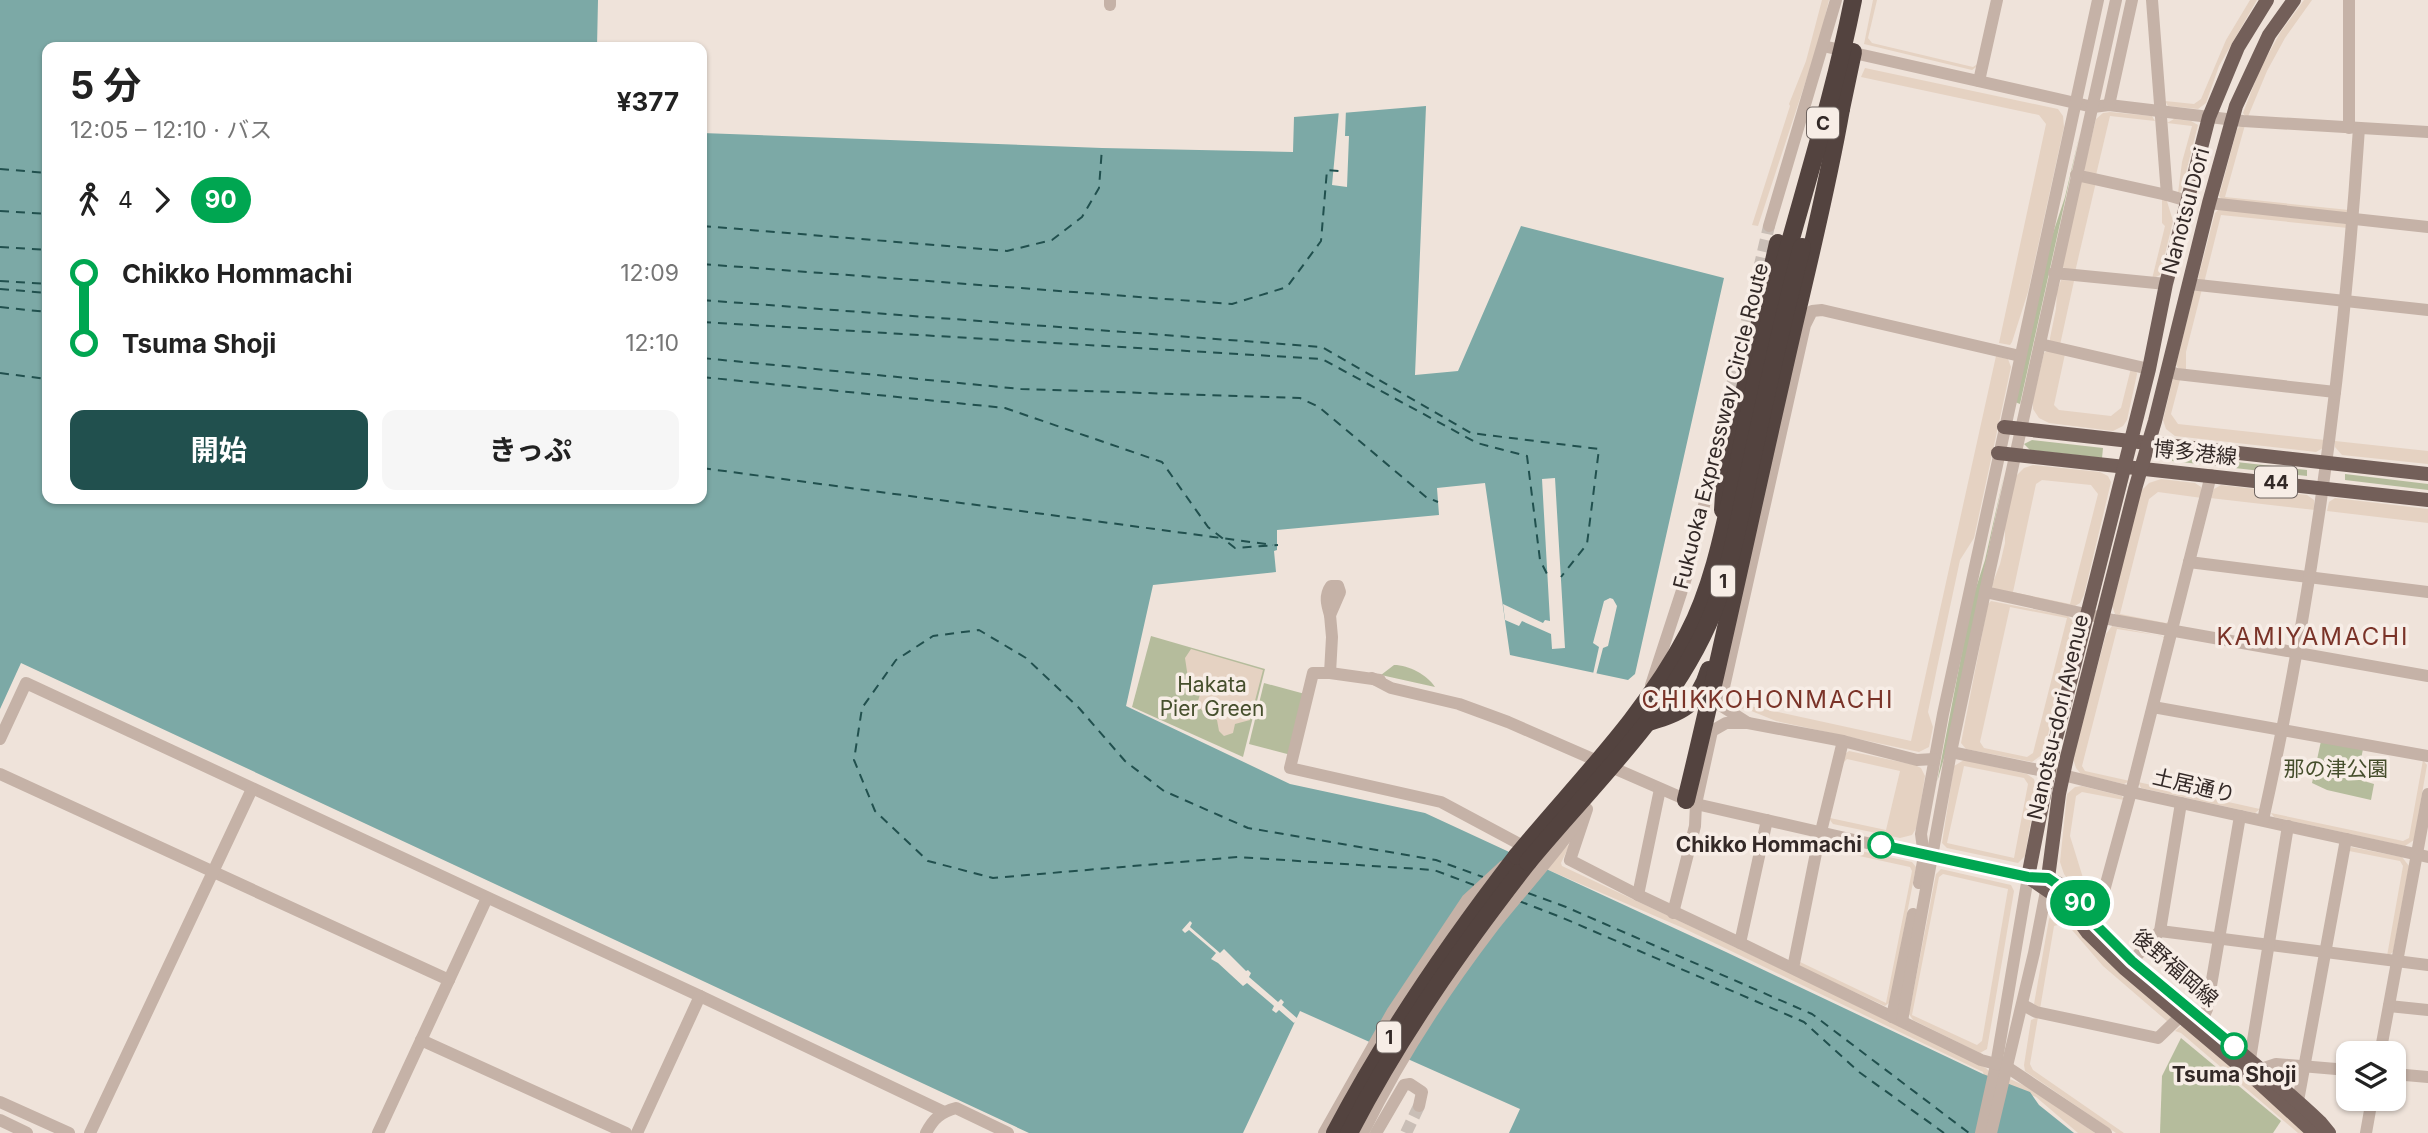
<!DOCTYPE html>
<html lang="ja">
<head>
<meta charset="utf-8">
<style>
	body { margin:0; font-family:Inter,"Noto Sans JP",sans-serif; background:#f6f6f6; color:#222; height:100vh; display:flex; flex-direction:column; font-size:26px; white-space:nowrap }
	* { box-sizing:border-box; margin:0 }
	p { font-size:23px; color:#767676 }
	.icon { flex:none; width:38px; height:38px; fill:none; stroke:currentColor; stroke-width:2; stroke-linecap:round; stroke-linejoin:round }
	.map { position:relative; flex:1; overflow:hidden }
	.drawer { position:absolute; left:42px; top:42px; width:665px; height:462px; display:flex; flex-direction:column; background:#fff; border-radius:14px; box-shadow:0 2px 5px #0004 }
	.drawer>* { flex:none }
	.badge { padding:0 14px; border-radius:23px; font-size:24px; line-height:46px }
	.buttons { position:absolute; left:2336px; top:1041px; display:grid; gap:14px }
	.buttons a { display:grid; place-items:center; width:70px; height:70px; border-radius:14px; background:#fff; box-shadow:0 2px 5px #0004; font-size:35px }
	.map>.badge { position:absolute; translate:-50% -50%; box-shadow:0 0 0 4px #fff }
	.legs { display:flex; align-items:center; gap:10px; height:77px; padding:0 28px; font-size:23px }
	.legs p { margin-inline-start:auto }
	.headline { display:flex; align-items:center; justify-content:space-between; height:119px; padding:0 28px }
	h1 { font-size:38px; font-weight:700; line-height:52px }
	.action { display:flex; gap:14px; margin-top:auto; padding:14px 28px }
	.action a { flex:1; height:80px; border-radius:14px; background:#21504e; color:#fff; font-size:28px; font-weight:700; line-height:80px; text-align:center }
	.action a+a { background:#f6f6f6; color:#222 }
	ul { padding:0 28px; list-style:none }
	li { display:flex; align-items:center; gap:24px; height:70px; font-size:26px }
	li i { display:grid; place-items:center; width:10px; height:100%; margin:0 9px; background:currentColor }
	li i::after { content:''; width:18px; height:18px; margin:-9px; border:5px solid; border-radius:50%; background:#fff }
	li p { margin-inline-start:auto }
	li:first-child i { background:linear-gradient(#0000 50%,currentColor 0) }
	li:last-child i { background:linear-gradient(currentColor 50%,#0000 0) }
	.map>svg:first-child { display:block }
	.green { fill:#b5bc9c }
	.plaza { fill:#e5d2c2; fill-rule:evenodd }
	.water { fill:#7ca9a6 }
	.pier { fill:#efe3da }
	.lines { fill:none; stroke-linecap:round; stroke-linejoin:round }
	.ferry { stroke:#21504e; stroke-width:2; stroke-dasharray:9 7; stroke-linecap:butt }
	.minor-tunnel { stroke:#c9beb6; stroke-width:12; stroke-dasharray:12 6; stroke-linecap:butt }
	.minor { stroke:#c5b2a7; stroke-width:12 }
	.major { stroke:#735f59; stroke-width:14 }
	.highway { stroke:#53433f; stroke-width:18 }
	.highway-bridge { stroke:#53433f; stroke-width:18 }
	.line-1-casing { stroke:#fff; stroke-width:16 }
	.line-1 { stroke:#00a651; stroke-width:10 }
	.stop-1-dot { fill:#fff; stroke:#00a651; stroke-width:3.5 }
	.labels { text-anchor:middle; stroke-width:7; stroke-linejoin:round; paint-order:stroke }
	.shield { fill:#f7ede6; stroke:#6e6460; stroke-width:2 }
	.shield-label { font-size:19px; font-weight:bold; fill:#332927 }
	.street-label { font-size:21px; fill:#332927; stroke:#f7ede6 }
	.park-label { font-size:21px; fill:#464f2d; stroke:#f7ede6 }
	.stop-label { font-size:21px; font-weight:bold; fill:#332927; stroke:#f7ede6; text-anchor:end }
	.quarter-label { font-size:24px; letter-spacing:2px; fill:#7a3328; stroke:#f7ede6 }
</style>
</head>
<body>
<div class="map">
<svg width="2428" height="1133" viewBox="0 0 2428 1133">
	<rect width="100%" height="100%" fill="#efe3da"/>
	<g class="green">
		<polygon points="2080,133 2020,404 2015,402 2052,236 2065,197"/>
		<polygon points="2032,440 2103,448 2102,458 2030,450 2024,444"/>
		<polygon points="2173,455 2307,470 2307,476 2172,461"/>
		<polygon points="2345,474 2428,484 2428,490 2345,480"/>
		<polygon points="2004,475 1949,741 1937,782 1928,829 1972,600 1985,560"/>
		<polygon points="1151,636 1265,669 1243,757 1132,707"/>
		<path d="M 1394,665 C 1409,665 1427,675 1435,687 L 1381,675 Z"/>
		<polygon points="1264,683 1305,694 1291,755 1249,744"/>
		<polygon points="2321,741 2363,749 2357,779 2374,784 2371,800 2327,790 2312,783"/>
		<polygon points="2181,1038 2281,1121 2273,1133 2160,1133 2162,1076"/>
	</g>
	<g class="plaza">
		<polygon points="1822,0 1829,0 1820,38 1758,226 1752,225 1790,106 1789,104 1806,61"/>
		<polygon points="1873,0 1877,0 1868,38 1872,43 1973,67 1979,63 1979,65 1972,70 1864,44"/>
		<polygon points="2250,0 2257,0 2219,66 2206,103 2198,109 2168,106 2165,101 2194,104 2201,99 2226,40"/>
		<polygon points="2304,0 2312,0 2285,38 2267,71 2247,119 2243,113 2260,69 2280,33"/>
		<polygon points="1865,68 2058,109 2063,116 2064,127 2028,292 2012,342 2010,345 1999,343 2046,124 2039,115 1861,77"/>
		<polygon points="2110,112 2152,116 2155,121 2110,116 2096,175 2085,171 2084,169 2096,119 2103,113"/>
		<polygon points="2174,119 2191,121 2198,125 2183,184 2181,191 2178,193 2182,162 2192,126 2167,123"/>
		<polygon points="2241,125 2245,125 2225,197 2349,210 2347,213 2222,200 2219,196 2237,129"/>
		<polygon points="2081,182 2096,182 2075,272 2062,267"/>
		<polygon points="2162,197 2166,198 2173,221 2160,275 2152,279 2165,226 2162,223"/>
		<polygon points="2219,209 2346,224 2348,228 2221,215 2204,283 2198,278 2215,213"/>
		<polygon points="2061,280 2074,281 2060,345 2050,341 2050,338 2056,309 2057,292"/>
		<polygon points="2198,289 2202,289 2186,352 2186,373 2181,372 2176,365 2194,292"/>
		<polygon points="2047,351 2065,354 2054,405 2059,410 2111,416 2121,408 2131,368 2136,370 2137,374 2127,420 2123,426 2113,431 2049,423 2039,418 2033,409 2033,400 2044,353"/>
		<polygon points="1996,356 2008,359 2011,367 1974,538 1960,560 1937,668 1928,712 1933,727 1929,747 1919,752 1776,721 1749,710 1730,706 1727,701 1911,741"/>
		<polygon points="2181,376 2171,414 2178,424 2325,440 2323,448 2316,452 2175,436 2166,429 2163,420 2173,378"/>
		<polygon points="2335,441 2428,451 2428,464 2342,455 2335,447"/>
		<path d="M 2033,465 L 2100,472 L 2108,476 L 2111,482 L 2084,595 L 2080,603 L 2075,606 L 1993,589 L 1992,585 L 2000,564 L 2005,543 L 2005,525 L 2016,476 L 2024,468 ZM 2042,480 L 2091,485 L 2098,494 L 2070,604 L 2013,592 L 2036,484 Z"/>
		<polygon points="2161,479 2195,483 2201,487 2202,498 2158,492 2149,499 2120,614 2166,623 2170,621 2168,624 2119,616 2115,614 2112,606 2141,491 2149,483"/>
		<polygon points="2221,485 2307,495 2314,500 2315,510 2210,498 2214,489"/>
		<polygon points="2335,498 2428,509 2428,523 2327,511 2329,502"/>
		<path d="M 1991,601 L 2068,616 L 2075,623 L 2075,628 L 2043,754 L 2032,762 L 1966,749 L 1961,743 L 1988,604 ZM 2010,607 L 2067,618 L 2033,753 L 2027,757 L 1984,748 L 1980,742 Z"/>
		<polygon points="2112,626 2165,637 2165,640 2162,636 2117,629 2082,766 2085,771 2130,781 2124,784 2081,774 2076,768 2073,759 2106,634"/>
		<polygon points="1191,649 1263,670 1250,720 1235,724 1233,733 1224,736 1219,731 1217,720 1205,714 1200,708 1198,701 1202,688 1188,678 1185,658"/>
		<polygon points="1849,751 1915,765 1921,768 1925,776 1917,827 1912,835 1900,838 1833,824 1830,820 1830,818 1886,830 1900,771 1847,759 1843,763 1845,754"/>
		<path d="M 1964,760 L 2027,774 L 2034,779 L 2036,790 L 2025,856 L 2018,863 L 1947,848 L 1942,843 L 1954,766 ZM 1964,766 L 2024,778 L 2028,784 L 2014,858 L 1947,843 Z"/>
		<polygon points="2423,760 2427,765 2414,840 2405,846 2274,817 2271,813 2403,841 2409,838"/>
		<polygon points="2138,782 2260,809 2255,813 2141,788"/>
		<polygon points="2082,786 2122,796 2124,800 2082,792 2076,796 2070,836 2084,881 2092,897 2098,899 2095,908 2091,909 2064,874 2060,862 2067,794 2075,787"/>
		<polygon points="1571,842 1561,863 1562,866 1852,1002 1855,1005 1986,1068 1989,1071 1976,1133 1984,1076 1983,1072 1683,928 1546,869"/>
		<polygon points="1828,844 1912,862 1916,867 1890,1002 1885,1006 1800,967 1798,961 1886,1003 1912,871 1910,867 1827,849 1823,852 1824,846"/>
		<polygon points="2351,847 2402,857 2409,866 2393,952 2389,955 2387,956 2403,866 2400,861 2349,851"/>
		<path d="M 1941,869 L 2011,885 L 2014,891 L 1987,1049 L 1980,1053 L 1913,1020 L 1909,1014 L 1936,874 ZM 1943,874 L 2008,889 L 1982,1041 L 1977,1045 L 1912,1015 L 1939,877 Z"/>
		<polygon points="2060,910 2065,911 2172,1017 2168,1022 2103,966 2066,923 2054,926 2040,1009 2034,1004 2049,919 2052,914"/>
		<polygon points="2038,1017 2030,1064 2033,1070 2124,1133 2116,1133 2025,1071 2024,1065 2031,1020"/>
		<polygon points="2182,1025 2308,1133 2298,1133 2181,1033 2175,1031"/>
		<polygon points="2010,1079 2032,1089 2095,1133 2078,1133 2036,1097 2014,1087 2010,1088 2006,1083"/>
	</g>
	<polygon class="water" points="0,0 598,0 597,47 47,47 47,499 702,499 702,133 1102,148 1293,152 1294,117 1426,106 1415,375 1458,371 1521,226 1724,278 1635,674 1628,680 1510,655 1485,483 1437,488 1439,515 1277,530 1277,550 1274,551 1276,572 1153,585 1126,706 1290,784 1425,813 1726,952 1983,1074 2030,1092 2039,1105 2074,1133 1509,1133 1520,1109 1300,1011 1243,1133 1029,1133 21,663 0,709"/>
	<g class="pier">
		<polygon points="1346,109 1345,136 1349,136 1347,187 1332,185 1339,110"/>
		<polygon points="1555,478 1565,648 1552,649 1551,634 1522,621 1519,626 1505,620 1503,604 1543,623 1545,620 1550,621 1542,479"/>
		<polygon points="1610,598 1613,599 1617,606 1608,646 1603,648 1596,675 1593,674 1599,647 1593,643 1604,601"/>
		<polygon points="1190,921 1192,923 1190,927 1220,953 1224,949 1246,971 1248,970 1251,973 1249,977 1278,1002 1281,999 1284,1002 1282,1005 1298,1019 1294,1023 1279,1010 1276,1013 1272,1010 1274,1006 1247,983 1243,986 1218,963 1211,959 1216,953 1189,930 1185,933 1182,930"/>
	</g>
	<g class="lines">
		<g class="ferry">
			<polyline points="0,169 47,173"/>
			<polyline points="0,211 47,214"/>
			<polyline points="702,226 1007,251 1052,240 1082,217 1099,188 1102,148"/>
			<polyline points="0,247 47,250"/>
			<polyline points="702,264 1232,304 1287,287 1321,241 1327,170 1340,171"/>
			<polyline points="0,281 47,284"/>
			<polyline points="0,289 47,293"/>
			<polyline points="702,300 1322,347 1471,433 1599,449 1587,544 1561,577"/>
			<polyline points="0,307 47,312"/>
			<polyline points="702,322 1322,359 1477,443 1527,456 1540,560 1547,574"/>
			<polyline points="702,358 1021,389 1300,398 1319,407 1426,497 1438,502"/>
			<polyline points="0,373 47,379"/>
			<polyline points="702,377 1005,408 1162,462 1208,527 1235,548 1278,545"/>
			<polyline points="702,468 1273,545"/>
			<polyline points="1474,885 1434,870 1238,857 993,878 928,861 875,811 854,760 862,708 896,660 933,636 979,630 1026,658 1079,708 1125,761 1164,791 1248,828 1436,860 1483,877"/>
			<polyline points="1528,893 1566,907 1812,1014 1969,1133"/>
			<polyline points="1519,901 1563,918 1804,1022 1859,1072 1944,1133"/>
		</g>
		<g class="minor-tunnel">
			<polyline points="1706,497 1769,226"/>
			<polyline points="1406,1133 1419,1106"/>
		</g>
		<g class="minor">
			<polyline points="2152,0 2167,195 2188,201"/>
			<polyline points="1110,5 1110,0"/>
			<polyline points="1823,46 2093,107 2109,105 2243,121 2428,132"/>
			<polyline points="1979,81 1997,0"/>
			<polyline points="2109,105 2132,0"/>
			<polyline points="2349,128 2349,0"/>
			<polyline points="2076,175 2167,195"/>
			<polyline points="2209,203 2428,227"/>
			<polyline points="1769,226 1836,0"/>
			<polyline points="2054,273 2166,284"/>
			<polyline points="2189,284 2428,310"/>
			<polyline points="2040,344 2149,369"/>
			<polyline points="2167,371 2177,374 2335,392"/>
			<polyline points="2189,562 2428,592"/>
			<path d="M 1331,586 L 1338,586 L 1340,592 L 1330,615 C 1327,605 1324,596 1331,586 Z"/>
			<polyline points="1985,592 2113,620 2428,676"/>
			<polyline points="1330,615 1332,637 1330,673"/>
			<polyline points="1372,678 1391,688 1459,704 1508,722 1696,804 1924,856 2028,877 1996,1065 1981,1133"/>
			<polyline points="1380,680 1330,673 1313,673 1290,768 1441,802 1527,848"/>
			<polyline points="1651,685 1688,572 1706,497"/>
			<polyline points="2153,707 2428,756"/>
			<polyline points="1748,723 1720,705 1805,325 1812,311 1822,310 2020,356"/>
			<polyline points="0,739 26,683 700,996 944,1112"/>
			<polyline points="1951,752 2063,775 2131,792 2428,857"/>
			<polyline points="0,774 449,980"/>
			<polyline points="1587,809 1570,860 1638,895 1740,943 1981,1060 2007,1067 2106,1133"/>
			<path d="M 2263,820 C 2314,591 2344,362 2359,128"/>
			<polyline points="1919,883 1924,856 1921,834 1943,714 2098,0"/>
			<polyline points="1638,895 1660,789"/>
			<polyline points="1673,913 1695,826 1696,804 1712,731 1726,723 1748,723 1843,741 1917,760 1934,759"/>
			<polyline points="2095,924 2131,792 2211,475"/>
			<polyline points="2160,931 2428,965"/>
			<polyline points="1740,943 1767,820"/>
			<polyline points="2132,961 2160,931 2181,803"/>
			<polyline points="1793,968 1817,848 1843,741"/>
			<polyline points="2023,1005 2036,1012 2158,1038 2188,1009"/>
			<polyline points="2389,1006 2428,1010"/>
			<polyline points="1892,1017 1913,914"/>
			<polyline points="2202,1020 2207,1009 2240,816"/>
			<polyline points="1902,1021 1951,752 1985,592 2116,0"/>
			<polyline points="421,1040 626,1133"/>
			<polyline points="2380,1054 2428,794"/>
			<polyline points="2250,1059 2288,826"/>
			<polyline points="2261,1069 2276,1064 2348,1070"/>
			<polyline points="2394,1074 2428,1077"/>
			<polyline points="2298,1101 2346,839"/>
			<polyline points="0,1102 69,1133"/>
			<polyline points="0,1120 27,1133"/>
			<polyline points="90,1133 252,789"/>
			<polyline points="378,1133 487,898"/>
			<polyline points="637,1133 700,996"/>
			<path d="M 926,1133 C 933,1119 941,1112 956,1108 L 1008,1133"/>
			<polyline points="1324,1133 1393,1011 1467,900 1504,866"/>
			<path d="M 1363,1133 C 1398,1061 1443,992 1491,929 C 1520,892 1552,858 1579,820"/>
			<polyline points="1376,1133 1404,1085 1410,1084 1422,1092 1419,1106"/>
			<polyline points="1991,1133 2034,953 2048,881"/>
			<polyline points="2366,1133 2372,1099"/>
		</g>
		<g class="major">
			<polyline points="2004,427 2428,474"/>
			<polyline points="1998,453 2428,500"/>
			<polyline points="2028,877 2052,754 2149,369 2166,284 2209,117 2238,47 2267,0"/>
			<polyline points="2028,877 2066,903 2088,933 2125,969 2254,1078 2314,1133"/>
			<path d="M 2040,878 C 2069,879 2085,913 2103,932 C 2171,1000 2250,1056 2320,1122 L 2329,1133"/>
			<polyline points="2048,878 2059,794 2067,757 2135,489 2155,421 2209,203 2236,106 2269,35 2294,0"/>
		</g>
		<g class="highway">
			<polyline points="1723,510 1725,477 1778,243"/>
			<path d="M 1640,725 C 1676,713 1697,710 1709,670"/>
			<path d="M 1686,800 C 1720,661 1749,522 1781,382 C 1801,291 1825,201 1841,109"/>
			<path d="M 1335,1133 C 1387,1034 1449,944 1517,856"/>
			<path d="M 1349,1133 C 1399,1036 1461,948 1528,862"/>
		</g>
		<g class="highway-bridge">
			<polyline points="1841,109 1853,52"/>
			<path d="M 1517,856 C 1576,784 1644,718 1688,634 C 1712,588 1723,534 1734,483 C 1747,421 1760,359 1775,297 C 1801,198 1833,101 1853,0"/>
			<path d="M 1528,862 C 1593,783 1674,709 1713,612 C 1731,566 1740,516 1750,468 C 1766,394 1782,320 1802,247"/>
		</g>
	</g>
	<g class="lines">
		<g class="line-1-casing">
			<polyline id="line-1" points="1881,845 2028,877 2048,878 2074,896 2095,924 2132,961 2234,1046"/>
		</g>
		<use href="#line-1" class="line-1"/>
	</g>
	<g class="stop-1-dot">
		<circle cx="1881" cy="845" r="12"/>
		<circle cx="2234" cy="1046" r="12"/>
	</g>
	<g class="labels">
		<g class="shield">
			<rect x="1807" y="107.5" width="32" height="31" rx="5"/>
			<rect x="2255" y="466.5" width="42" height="31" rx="5"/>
			<rect x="1711" y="565.5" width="24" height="31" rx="5"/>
			<rect x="1377" y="1021.5" width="24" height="31" rx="5"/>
		</g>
		<g class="shield-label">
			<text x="1823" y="130">C</text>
			<text x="2276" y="489">44</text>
			<text x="1723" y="588">1</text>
			<text x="1389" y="1044">1</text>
		</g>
		<g class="street-label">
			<text transform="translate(2186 211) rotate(-75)" y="7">Nanotsu Dori</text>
			<text transform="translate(1721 426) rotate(-76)" y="7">Fukuoka Expressway Circle Route</text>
			<text transform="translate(2195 453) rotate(6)" y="7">博多港線</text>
			<text transform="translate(2058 717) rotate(-77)" y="7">Nanotsu-dori Avenue</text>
			<text transform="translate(2194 786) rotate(13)" y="7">土居通り</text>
			<text transform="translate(2175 968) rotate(41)" y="7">後野福岡線</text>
		</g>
		<g class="park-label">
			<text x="1212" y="692">Hakata<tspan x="1212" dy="24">Pier Green</tspan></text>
			<text x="2336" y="776">那の津公園</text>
		</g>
		<g class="stop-label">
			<text x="1862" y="852">Chikko Hommachi</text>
			<text x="2234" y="1082" text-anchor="middle">Tsuma Shoji</text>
		</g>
		<g class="quarter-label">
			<text x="2313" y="645">KAMIYAMACHI</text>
			<text x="1768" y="708">CHIKKOHONMACHI</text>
		</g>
	</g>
</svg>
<div class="buttons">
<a><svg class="icon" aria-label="layers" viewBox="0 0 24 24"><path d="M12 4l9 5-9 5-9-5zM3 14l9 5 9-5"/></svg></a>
</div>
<b class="badge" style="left:2080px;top:903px;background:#00a651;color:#fff">90</b>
<section class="drawer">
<div class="headline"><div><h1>5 分</h1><p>12:05 – 12:10 · バス</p></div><b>¥377</b></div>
<div class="legs"><svg class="icon" aria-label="walk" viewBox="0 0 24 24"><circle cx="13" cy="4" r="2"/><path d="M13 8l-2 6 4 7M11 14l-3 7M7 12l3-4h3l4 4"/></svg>4<svg class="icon" aria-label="forward" viewBox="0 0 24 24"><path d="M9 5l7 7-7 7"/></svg><b class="badge" style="background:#00a651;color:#fff">90</b></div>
<ul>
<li><i style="color:#00a651"></i><b>Chikko Hommachi</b><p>12:09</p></li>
<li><i style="color:#00a651"></i><b>Tsuma Shoji</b><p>12:10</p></li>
</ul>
<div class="action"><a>開始</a><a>きっぷ</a></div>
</section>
</div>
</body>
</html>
